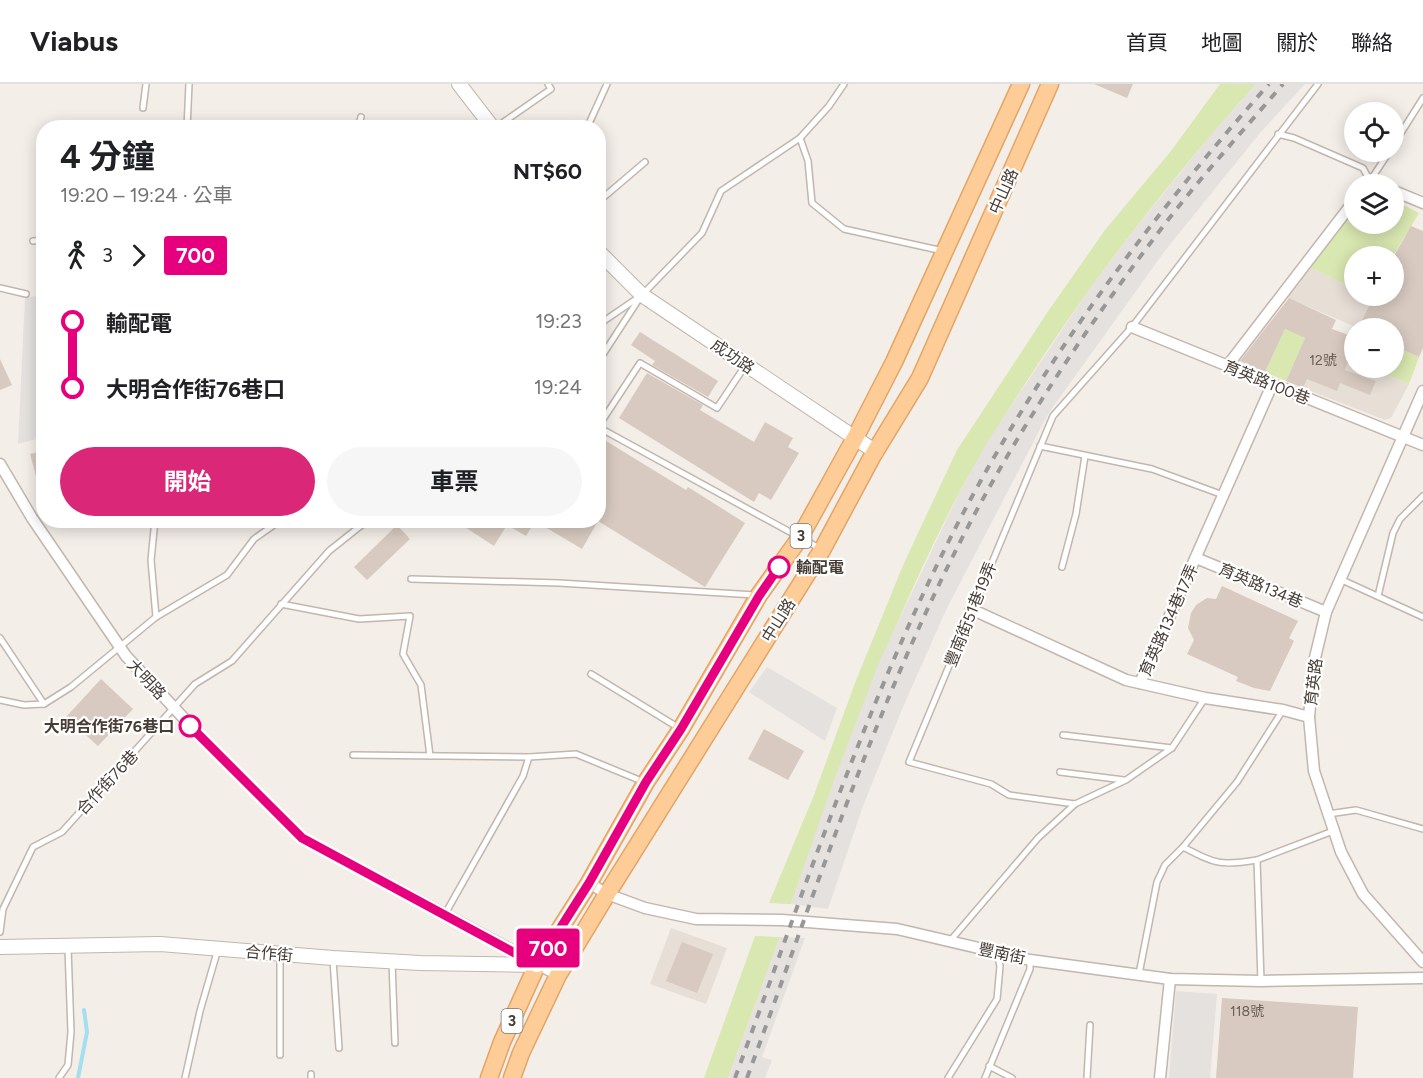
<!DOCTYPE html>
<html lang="zh-TW">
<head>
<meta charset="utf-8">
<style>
	body { margin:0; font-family:Figtree,"Noto Sans TC",sans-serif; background:#f6f6f6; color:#202124; height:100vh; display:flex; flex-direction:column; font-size:22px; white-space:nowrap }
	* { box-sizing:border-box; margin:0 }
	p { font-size:20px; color:#757577 }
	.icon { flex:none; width:33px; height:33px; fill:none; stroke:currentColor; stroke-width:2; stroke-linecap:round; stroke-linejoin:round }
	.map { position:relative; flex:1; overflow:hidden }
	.details { position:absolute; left:36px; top:36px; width:570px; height:408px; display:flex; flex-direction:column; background:#fff; border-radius:24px; box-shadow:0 3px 15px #0003 }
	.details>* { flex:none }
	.badge { padding:0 12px; border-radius:4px; font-size:21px; line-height:39px }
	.buttons { position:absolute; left:1344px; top:18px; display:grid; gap:12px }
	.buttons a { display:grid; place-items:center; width:60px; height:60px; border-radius:50%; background:#fff; box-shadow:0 3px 15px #0003; font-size:30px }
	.map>.badge { position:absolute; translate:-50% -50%; box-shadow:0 0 0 3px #fff }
	.legs { display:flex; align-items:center; gap:9px; height:66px; padding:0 24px; font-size:20px }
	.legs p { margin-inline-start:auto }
	.head { display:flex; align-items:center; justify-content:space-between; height:102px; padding:0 24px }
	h1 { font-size:33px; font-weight:700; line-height:45px }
	.cta { display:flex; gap:12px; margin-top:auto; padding:12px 24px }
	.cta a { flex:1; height:69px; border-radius:36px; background:#db2777; color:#fff; font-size:24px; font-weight:700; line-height:69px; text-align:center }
	.cta a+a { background:#f6f6f6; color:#202124 }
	ul { padding:0 24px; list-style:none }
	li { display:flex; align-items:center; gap:21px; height:66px; font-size:22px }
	li i { display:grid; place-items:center; width:9px; height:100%; margin:0 8px; background:currentColor }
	li i::after { content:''; width:15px; height:15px; margin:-8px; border:4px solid; border-radius:50%; background:#fff }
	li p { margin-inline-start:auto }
	li:first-child i { background:linear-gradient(#0000 50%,currentColor 0) }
	li:last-child i { background:linear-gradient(currentColor 50%,#0000 0) }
	header { display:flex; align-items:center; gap:36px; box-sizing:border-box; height:84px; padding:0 30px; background:#fff; border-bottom:2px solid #e0e0e0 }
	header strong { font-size:28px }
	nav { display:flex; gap:33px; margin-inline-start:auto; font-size:21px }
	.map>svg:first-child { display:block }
	.residential { fill:#e7ded6 }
	.green { fill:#d9e7b1 }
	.parking { fill:#e5e1df }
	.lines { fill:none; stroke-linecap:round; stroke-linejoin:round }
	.stream { stroke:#a4dff0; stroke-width:4 }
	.building { fill:#d8cac0 }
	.service-casing { stroke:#c2b6ad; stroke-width:8 }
	.minor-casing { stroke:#c2b6ad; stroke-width:13 }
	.tertiary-casing { stroke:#c2b6ad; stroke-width:16 }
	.primary-casing { stroke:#e2a567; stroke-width:19 }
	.service { stroke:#fff; stroke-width:5 }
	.minor { stroke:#fff; stroke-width:10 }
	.tertiary { stroke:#fff; stroke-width:14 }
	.primary { stroke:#fdcc97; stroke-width:16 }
	.rail { stroke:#979797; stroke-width:4; stroke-dasharray:8 8; stroke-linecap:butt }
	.line-1-casing { stroke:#fff; stroke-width:14 }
	.line-1 { stroke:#e6007e; stroke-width:9 }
	.stop-1-dot { fill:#fff; stroke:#e6007e; stroke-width:3 }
	.labels { text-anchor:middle; stroke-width:4.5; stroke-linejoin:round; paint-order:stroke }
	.number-label { font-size:14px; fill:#6b6058 }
	.shield { fill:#fff; stroke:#7e7772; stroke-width:1.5 }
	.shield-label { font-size:15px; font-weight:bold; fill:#473d36 }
	.street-label { font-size:16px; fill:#473d36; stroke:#fff }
	.stop-label { font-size:16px; font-weight:bold; fill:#473d36; stroke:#fff; text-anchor:start }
</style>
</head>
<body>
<header>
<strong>Viabus</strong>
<nav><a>首頁</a><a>地圖</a><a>關於</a><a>聯絡</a></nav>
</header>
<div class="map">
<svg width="1423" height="994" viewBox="0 0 1423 994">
	<rect width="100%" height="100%" fill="#f4eee8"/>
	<g class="residential">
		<polygon points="1306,181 1354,205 1354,212 1368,212 1373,214 1358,244 1281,211"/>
		<polygon points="1322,262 1354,276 1354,284 1371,284 1409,300 1391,334 1385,336 1303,304"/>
		<polygon points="671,844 727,864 706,920 650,900"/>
	</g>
	<g class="green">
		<path d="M 1220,0 L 1256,0 C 1171,95 1092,195 1023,303 C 1001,337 979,372 959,409 C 890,541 840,680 791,820 L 769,819 L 814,711 L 855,599 L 904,479 L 957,366 L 1049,226 L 1105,146 L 1171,67 Z"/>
		<polygon points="1394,116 1419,129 1393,172 1354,172 1354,205 1306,181 1354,121 1354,140 1394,140"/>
		<polygon points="1285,245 1305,254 1286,297 1265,288"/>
		<polygon points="1394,262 1419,273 1409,300 1371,284 1394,284"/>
		<polygon points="755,852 780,853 728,994 704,994"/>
	</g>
	<g class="parking">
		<polygon points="1256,0 1305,0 1260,49 1164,168 1048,330 946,526 903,623 863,722 828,825 791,820 834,696 880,576 959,409 989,355 1088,207 1134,146 1211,51"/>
		<polygon points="43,211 43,353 18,360 25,214"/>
		<polygon points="767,583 837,624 825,657 749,608"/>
		<polygon points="780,853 805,854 762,973 772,976 765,994 728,994"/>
		<polygon points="1176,907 1217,910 1210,994 1169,994"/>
	</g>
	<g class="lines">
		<polyline class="stream" points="78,994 87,948 84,926"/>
	</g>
	<g class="building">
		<polygon points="1094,0 1133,0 1127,14"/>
		<polygon points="1411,142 1423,147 1423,264 1419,273 1394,262 1394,244 1358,244 1374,212 1394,212 1394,172"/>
		<polygon points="1289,214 1336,236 1332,245 1354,253 1354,261 1345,286 1376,297 1370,311 1340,299 1337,307 1307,295 1303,304 1286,297 1305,254 1285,245 1265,288 1240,277"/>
		<polygon points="640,248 718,297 708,313 652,281 655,277 631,261"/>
		<polygon points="0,275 12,301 0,306"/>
		<polygon points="647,289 703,321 700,326 754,358 765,338 793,354 788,363 799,369 771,416 759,409 754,418 619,334"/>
		<polygon points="598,352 686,406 688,403 745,439 705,503 598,437 582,465 535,437 526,452 507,441 494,462 454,436 598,436"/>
		<polygon points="44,367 44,407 40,407 30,370"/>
		<polygon points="397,441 410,455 367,496 354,483"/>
		<polygon points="1222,502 1298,537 1289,554 1294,557 1270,607 1254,604 1236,597 1238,593 1187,570 1194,556 1188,544 1191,529 1196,521 1207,514 1216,515"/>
		<polygon points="101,595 133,625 98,662 66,633"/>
		<polygon points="764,645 804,667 788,696 748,675"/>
		<polygon points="682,858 713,870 697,909 666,897"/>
		<polygon points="1222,914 1358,923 1353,994 1216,994"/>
	</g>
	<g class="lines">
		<g class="service-casing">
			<g id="service">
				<polyline points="143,24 146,0"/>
				<polyline points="187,44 189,0"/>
				<polyline points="358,44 361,33"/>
				<polyline points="495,44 551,5 548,0"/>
				<polyline points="587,44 607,0"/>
				<polyline points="1278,50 1294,54 1363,84 1370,97 1389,68"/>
				<polyline points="800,54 808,77 812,119 844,145 943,167"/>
				<polyline points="1394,60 1423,14"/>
				<polyline points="598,118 645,78"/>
				<polyline points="33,157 44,156"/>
				<polyline points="0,204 26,210"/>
				<polyline points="598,241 642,211 702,149 721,107 800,54 829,22 844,0"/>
				<polyline points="598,278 639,215"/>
				<polyline points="745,282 717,324 640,279 598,343 821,465"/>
				<polyline points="1040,362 1152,385 1223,411"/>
				<polyline points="155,436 151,476 156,533"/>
				<polyline points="1062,483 1076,430 1085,372"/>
				<polyline points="411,495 559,499 755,511"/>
				<polyline points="1342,496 1423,533"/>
				<polyline points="1378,512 1393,449 1400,435 1423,412"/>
				<polyline points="281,520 359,535 410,532 403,570 421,601 430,672"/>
				<polyline points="0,554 44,620"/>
				<polyline points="591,590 679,644"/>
				<polyline points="0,616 24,621 44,620 71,603 156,533 227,491 254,455 281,436"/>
				<polyline points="1063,651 1172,664"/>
				<polyline points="353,671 529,673 576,670 644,698"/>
				<polyline points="1060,688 1124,696"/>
				<polyline points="1075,720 1009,711 991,700 909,678 1053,332 1132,243 1318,0"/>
				<polyline points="1328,730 1356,726 1423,745"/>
				<path d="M 1183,763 C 1216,780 1220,782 1257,776"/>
				<polyline points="445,830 523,692 529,673"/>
				<polyline points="0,848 3,825 33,763 62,748 195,600 232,577 329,467 368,436"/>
				<polyline points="950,857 1038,754 1075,720 1126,696 1172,664 1205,614"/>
				<polyline points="333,876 339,964"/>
				<polyline points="392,878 395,959"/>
				<polyline points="1139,890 1157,798 1165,781 1183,763 1237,698 1283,626"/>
				<polyline points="1261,897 1257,776 1333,747"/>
				<polyline points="280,971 280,871"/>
				<polyline points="989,982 1012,994"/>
				<polyline points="311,990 311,994"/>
				<polyline points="59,994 68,981 71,948 68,864"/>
				<polyline points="185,994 200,927 218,865"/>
				<polyline points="948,994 997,915 1000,882 997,869"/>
				<polyline points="985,994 1030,885 1030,876"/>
				<polyline points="1087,994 1090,941"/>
			</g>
		</g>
		<g class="minor-casing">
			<g id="minor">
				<polyline points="1367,100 1370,97 1379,100"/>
				<polyline points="1394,107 1423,119"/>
				<polyline points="1132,243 1423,361"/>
				<polyline points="1228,281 1354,117"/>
				<polyline points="1423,307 1326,528 1314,578 1309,633 1314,687 1341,768 1363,810 1423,878"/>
				<polyline points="0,380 32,434 126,572 204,656 302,754 558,891"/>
				<polyline points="1196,474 1326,528"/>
				<polyline points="971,525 1126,596 1205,614 1283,626 1309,633"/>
				<polyline points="1140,599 1272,301"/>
				<polyline points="589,799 607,810 645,824 696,835 782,836 897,845 1030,876 1170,895 1261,897 1423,894"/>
				<polyline points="1160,994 1170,895"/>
			</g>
		</g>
		<g class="tertiary-casing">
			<g id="tertiary">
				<polyline points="459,0 493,44"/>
				<polyline points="598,167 642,211 876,368"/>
				<polyline points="0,863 160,860 333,874 420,879 537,881"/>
			</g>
		</g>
		<g class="primary-casing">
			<g id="primary">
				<polyline points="489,994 502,958 537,881 589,799 646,698 681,645 759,511 799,455 855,354 894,278 1021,0"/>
				<polyline points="512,994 521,969 558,891 607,810 822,466 873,371 920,294 1050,0"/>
			</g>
		</g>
		<use href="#service" class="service"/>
		<use href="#minor" class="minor"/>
		<use href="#tertiary" class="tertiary"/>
		<use href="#primary" class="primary"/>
		<g class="rail">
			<path d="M 735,994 C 804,807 867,615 959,437 C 1042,278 1150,134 1269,0"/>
			<path d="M 747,994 C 818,801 881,603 979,422 C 1032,325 1094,233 1161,145 C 1199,95 1242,48 1283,0"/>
		</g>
	</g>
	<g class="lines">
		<g class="line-1-casing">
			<polyline id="line-1" points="190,642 302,754 537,881 589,799 646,698 681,645 759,512 779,483"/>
		</g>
		<use href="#line-1" class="line-1"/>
	</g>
	<g class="stop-1-dot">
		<circle cx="779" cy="483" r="10"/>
		<circle cx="190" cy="642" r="10"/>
	</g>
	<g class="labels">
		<g class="number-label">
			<text x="1323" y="281">12號</text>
			<text x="1247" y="932">118號</text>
		</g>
		<g class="shield">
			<rect x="790.5" y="440" width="21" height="24" rx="4.5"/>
			<rect x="501.5" y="925" width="21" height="24" rx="4.5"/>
		</g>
		<g class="shield-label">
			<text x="801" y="457">3</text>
			<text x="512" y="942">3</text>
		</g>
		<g class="street-label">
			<text transform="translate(1003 107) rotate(-66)" y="6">中山路</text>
			<text transform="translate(733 272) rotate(34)" y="6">成功路</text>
			<text transform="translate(1267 298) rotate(22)" y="6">育英路100巷</text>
			<text transform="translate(1261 501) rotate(23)" y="6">育英路134巷</text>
			<text transform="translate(970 530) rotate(-68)" y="6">豐南街51巷19弄</text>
			<text transform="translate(778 536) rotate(-58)" y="6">中山路</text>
			<text transform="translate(1168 536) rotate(-66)" y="6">育英路134巷17弄</text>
			<text transform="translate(147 595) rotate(47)" y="6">大明路</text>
			<text transform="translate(1313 598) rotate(-83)" y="6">育英路</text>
			<text transform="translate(107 698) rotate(-47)" y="6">合作街76巷</text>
			<text transform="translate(269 869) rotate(5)" y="6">合作街</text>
			<text transform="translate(1002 869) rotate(12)" y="6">豐南街</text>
		</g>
		<g class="stop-label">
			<text x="796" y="489">輸配電</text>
			<text x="174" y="648" text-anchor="end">大明合作街76巷口</text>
		</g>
	</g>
</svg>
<div class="buttons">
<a><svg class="icon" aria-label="locate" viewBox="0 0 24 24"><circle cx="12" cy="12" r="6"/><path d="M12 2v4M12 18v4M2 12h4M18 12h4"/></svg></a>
<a><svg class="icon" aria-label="layers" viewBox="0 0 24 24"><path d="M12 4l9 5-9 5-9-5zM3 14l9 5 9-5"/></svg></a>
<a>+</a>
<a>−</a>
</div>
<b class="badge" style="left:548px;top:864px;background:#e6007e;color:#fff">700</b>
<section class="details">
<div class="head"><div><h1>4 分鐘</h1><p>19:20 – 19:24 · 公車</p></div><b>NT$60</b></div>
<div class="legs"><svg class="icon" aria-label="walk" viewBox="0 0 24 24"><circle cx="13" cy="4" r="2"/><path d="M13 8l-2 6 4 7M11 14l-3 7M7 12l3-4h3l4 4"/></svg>3<svg class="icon" aria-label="forward" viewBox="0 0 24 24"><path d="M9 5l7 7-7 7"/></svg><b class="badge" style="background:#e6007e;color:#fff">700</b></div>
<ul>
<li><i style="color:#e6007e"></i><b>輸配電</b><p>19:23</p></li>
<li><i style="color:#e6007e"></i><b>大明合作街76巷口</b><p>19:24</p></li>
</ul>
<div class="cta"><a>開始</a><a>車票</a></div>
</section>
</div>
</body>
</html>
